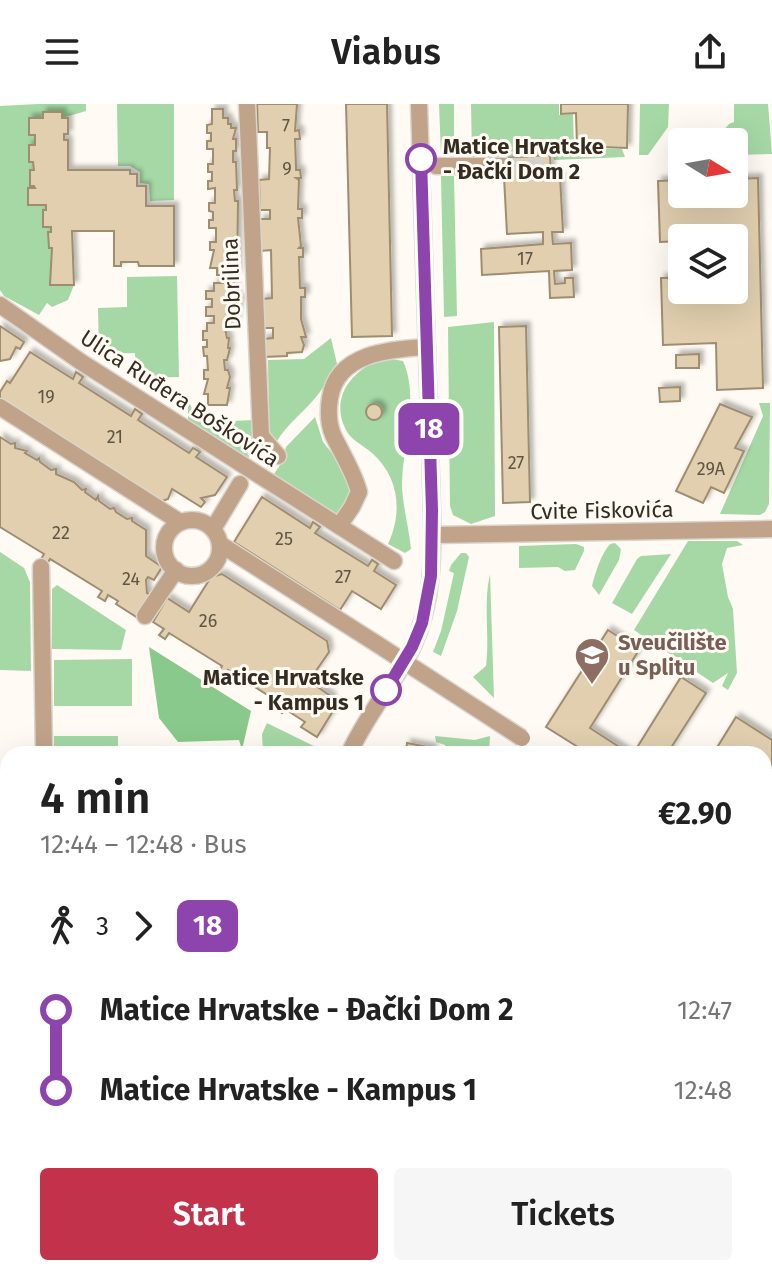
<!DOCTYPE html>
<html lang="en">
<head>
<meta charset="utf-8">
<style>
	body { margin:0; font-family:"Fira Sans",sans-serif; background:#f6f6f6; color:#222; height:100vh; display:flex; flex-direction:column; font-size:30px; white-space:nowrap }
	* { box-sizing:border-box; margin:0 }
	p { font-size:26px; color:#767676 }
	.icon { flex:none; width:44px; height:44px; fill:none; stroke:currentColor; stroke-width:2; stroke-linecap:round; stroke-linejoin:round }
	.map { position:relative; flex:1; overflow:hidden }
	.drawer { position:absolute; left:0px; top:642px; width:772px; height:530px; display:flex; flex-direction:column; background:#fff; border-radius:24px 24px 0 0; box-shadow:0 8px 32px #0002 }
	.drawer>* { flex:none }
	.badge { padding:0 16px; border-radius:12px; font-size:28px; line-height:52px }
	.needle { width:52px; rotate:101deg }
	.controls { position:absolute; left:668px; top:24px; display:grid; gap:16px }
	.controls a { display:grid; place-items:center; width:80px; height:80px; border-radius:8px; background:#fff; box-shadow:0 8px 32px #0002; font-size:40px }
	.map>.badge { position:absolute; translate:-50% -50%; box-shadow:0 0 0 4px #fff }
	.legs { display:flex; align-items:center; gap:12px; height:88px; padding:0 40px; font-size:26px }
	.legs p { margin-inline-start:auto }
	.head { display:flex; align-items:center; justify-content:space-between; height:136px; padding:0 40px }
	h1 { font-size:44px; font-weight:600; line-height:60px }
	.button { display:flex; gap:16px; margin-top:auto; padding:16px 40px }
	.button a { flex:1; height:92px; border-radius:8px; background:#c2324a; color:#fff; font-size:32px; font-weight:600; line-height:92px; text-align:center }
	.button a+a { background:#f6f6f6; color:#222 }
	ul { padding:0 40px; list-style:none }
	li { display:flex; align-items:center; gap:28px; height:80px; font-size:30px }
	li i { display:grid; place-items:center; width:12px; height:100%; margin:0 10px; background:currentColor }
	li i::after { content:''; width:20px; height:20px; margin:-10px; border:6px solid; border-radius:50%; background:#fff }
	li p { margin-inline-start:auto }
	li:first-child i { background:linear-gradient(#0000 50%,currentColor 0) }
	li:last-child i { background:linear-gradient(currentColor 50%,#0000 0) }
	header { display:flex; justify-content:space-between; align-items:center; height:104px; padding:0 40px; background:#fff; font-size:36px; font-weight:600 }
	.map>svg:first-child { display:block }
	.green { fill:#a5d8a5 }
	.forest { fill:#89c98b }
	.building { fill:#e1cfaf; stroke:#9f8d70; stroke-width:2; filter:url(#shadow) }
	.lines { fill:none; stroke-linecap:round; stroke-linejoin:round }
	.minor-tunnel { stroke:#d6d2ca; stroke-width:16; stroke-dasharray:16 8; stroke-linecap:butt }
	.minor-casing { stroke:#dad6ce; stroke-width:19 }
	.minor { stroke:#c1a38a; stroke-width:16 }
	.minor-bridge-casing { stroke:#dad6ce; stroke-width:19; stroke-linecap:butt }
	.minor-bridge { stroke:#c1a38a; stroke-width:16 }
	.line-1-casing { stroke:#fff; stroke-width:18 }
	.line-1 { stroke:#8e44ad; stroke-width:12 }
	.stop-1-dot { fill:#fff; stroke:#8e44ad; stroke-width:4 }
	.labels { text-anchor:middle; stroke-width:6; stroke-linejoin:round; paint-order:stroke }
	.number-label { font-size:18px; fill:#5f5544 }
	.stop-label { font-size:22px; font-weight:bold; fill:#342c20; stroke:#fffbf4; text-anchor:start }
	.street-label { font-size:22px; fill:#342c20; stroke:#fffbf4 }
	.education-label { font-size:22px; font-weight:bold; fill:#785e54; stroke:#fffbf4; text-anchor:start }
</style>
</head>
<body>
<header><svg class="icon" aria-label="menu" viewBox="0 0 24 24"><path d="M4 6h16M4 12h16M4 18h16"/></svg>Viabus<svg class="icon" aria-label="share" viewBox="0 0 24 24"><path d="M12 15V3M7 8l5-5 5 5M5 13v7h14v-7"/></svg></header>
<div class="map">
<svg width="772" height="1171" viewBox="0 0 772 1171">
	<defs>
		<filter id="shadow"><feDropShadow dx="4" dy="-4" stdDeviation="2" flood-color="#0004"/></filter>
	</defs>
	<rect width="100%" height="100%" fill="#fffbf4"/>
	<g class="green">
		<polygon points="38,0 86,0 86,7 62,14 61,8 43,8 35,31 35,41 29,58 33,58 34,66 30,66 35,84 46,101 46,106 43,106 43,122 51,123 51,128 48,129 49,144 52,144 50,181 74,181 68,196 52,203 47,199 39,211 4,192 0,186 0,2"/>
		<polygon points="117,0 174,0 174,96 150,97 149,80 140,79 140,68 130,62 118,62"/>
		<polygon points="439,0 454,0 454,51 441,51"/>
		<polygon points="471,0 559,0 559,11 573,10 574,44 622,45 625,53 554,56 553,46 499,48 499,53 472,53"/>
		<polygon points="640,0 669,0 668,23 648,51 639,51"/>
		<polygon points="734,0 768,0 772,50 734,51 734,38 713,38 729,20 734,18"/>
		<polygon points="441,72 454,72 457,212 444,213"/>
		<polygon points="177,172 179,273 136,274 135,249 99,250 98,204 127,203 127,173"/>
		<polygon points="494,218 495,412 471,420 453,411 450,402 448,223"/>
		<path d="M 331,234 L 337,260 C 329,268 327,279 320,288 C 306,307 287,319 276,339 L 269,332 L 268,256 L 304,255 Z"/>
		<path d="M 386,254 L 403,257 C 420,295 402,343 402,382 C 403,404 409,424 411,445 L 405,449 L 388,440 C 403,408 399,373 372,349 C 362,340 351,337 345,324 C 329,291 356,262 386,254 Z"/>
		<polygon points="188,295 195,312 210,318 254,316 257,340 246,357 188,319"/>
		<polygon points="759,299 770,299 769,400 765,408 760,411 720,410 763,312"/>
		<polygon points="315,313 323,338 336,354 352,385 339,412 274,370 282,358 286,343"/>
		<polygon points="688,437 737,437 743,441 727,444 722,460 728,493 733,505 737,569 728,586 722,582 728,569 713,579 634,526"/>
		<path d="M 615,439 L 621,445 L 619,456 L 599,491 L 592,482 C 595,469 601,450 610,440 Z"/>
		<polygon points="576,440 584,443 584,447 575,466 565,467 558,463 519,464 519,442"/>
		<polygon points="0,448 24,464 30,478 31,567 0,566"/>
		<polygon points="461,449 466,449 469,453 457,507 441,552 433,548 441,527 454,469 449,467 451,461"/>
		<polygon points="671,450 632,510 612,499 637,455 641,452"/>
		<path d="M 490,470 L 494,594 L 473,573 L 486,562 C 490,532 483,500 490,470 Z"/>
		<polygon points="57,481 126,526 121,546 52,545 52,485"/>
		<polygon points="132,555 132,602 54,602 54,556"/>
		<polygon points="267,619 328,649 327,650 263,650 262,630"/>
		<rect x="54" y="632" width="64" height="18"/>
		<polygon points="435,632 475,636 490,632 489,650 445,650 445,641 436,638"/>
	</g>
	<polygon class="forest" points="149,543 251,607 242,646 239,636 178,638 159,614"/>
	<g class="building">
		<polygon points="257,0 297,0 295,27 299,26 300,35 295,35 296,63 296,66 300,66 301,74 296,74 299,76 298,105 302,105 302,114 298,114 301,142 299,144 303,144 303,153 299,153 300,184 305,184 305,193 301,193 301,215 306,233 301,233 304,241 302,248 287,249 287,252 263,253 263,235 273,234 273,224 263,224 262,195 272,194 271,146 261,147 260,115 270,115 270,106 260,106 259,76 269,75 270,44 267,44 267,28 258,28"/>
		<polygon points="346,0 387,0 392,232 352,233"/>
		<polygon points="561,0 628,0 627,44 577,42 576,9 561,10"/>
		<polygon points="212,5 223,5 223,14 228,14 228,20 231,20 231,24 236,24 233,35 236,35 236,47 233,47 233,58 236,58 237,86 234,86 235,97 238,97 237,171 217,171 217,164 210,164 214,146 210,146 210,138 216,138 216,124 209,124 209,116 213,116 213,108 209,107 209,99 215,99 215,84 208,85 208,77 212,77 212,68 208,68 208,60 213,60 213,45 207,45 207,37 211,37 211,29 207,29 207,21 212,20"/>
		<polygon points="43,8 62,8 62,14 68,14 68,30 64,30 64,36 68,36 68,66 130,66 130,70 137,70 137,82 146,82 146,102 174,102 174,162 139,162 138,158 121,158 121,162 114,162 114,127 72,127 74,181 50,181 52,144 49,144 48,128 51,128 51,123 43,123 43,106 46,106 46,101 28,101 28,84 35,84 34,82 30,82 30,66 34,66 33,58 29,58 29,41 35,41 35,31 29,31 29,14 43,14"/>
		<polygon points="550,51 551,73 560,72 563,128 552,128 553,140 571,139 572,166 554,167 555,180 565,179 565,174 573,174 574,193 550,194 549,167 482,171 481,145 543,140 543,128 507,130 503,54"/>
		<polygon points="758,74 763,284 717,286 716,239 663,241 661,174 682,174 682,186 734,186 734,134 682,134 682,137 660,138 658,77 682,76 682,90 734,90 734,75"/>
		<polygon points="214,179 234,179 237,195 240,195 235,219 227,219 227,224 225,224 227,234 229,234 228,244 230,244 227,256 224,256 225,266 228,266 230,273 227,284 230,284 227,301 208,301 208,290 204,290 208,275 204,275 204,266 208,266 207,252 204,252 203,243 207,243 207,236 203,236 203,227 207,227 207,219 214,219 214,212 206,212 206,203 212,203 212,195 206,195 206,187 214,187"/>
		<polygon points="0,222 24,238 20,245 16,243 10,255 0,257"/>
		<polygon points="526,222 530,398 503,399 499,223"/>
		<polygon points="30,248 73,275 76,268 83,273 79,279 131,312 135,305 142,310 138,316 189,349 193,344 200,348 196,353 227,373 215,391 201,394 205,398 201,403 172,385 168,395 157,399 0,299 0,288 7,277 10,279"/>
		<polygon points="699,250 699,264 676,264 676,251"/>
		<polygon points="680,283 680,297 660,298 659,284"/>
		<circle cx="374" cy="308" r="8"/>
		<polygon points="720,300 752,313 735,344 744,347 724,389 711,383 703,399 676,387"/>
		<polygon points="0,333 11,340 15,339 15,344 27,347 25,349 37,356 39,354 40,358 51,366 56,365 56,370 74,378 82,386 86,385 85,388 96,396 98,392 99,397 110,405 114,404 116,408 127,415 132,414 132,417 146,426 146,452 162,463 154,476 148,473 146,476 147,489 152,491 138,514 116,500 118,497 108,491 105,497 98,493 102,487 50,455 47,460 40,457 44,450 0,423"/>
		<polygon points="262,393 310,424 313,418 320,423 315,429 368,462 372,456 378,460 374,467 396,481 381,505 352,487 340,506 234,438"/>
		<polygon points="222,470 327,537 329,548 309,577 332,593 331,599 336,602 317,633 301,623 305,618 285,605 282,609 277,605 280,599 228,566 224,573 218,569 222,562 169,529 165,535 159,531 164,525 153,518 167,494 189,508 211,473"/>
		<polygon points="608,526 639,546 590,624 630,650 589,650 546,623"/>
		<polygon points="681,573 706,589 667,650 633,650"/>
		<polygon points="736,613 772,636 772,773 764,768 764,650 713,650"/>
		<polygon points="407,639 433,644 432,650 411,650 411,648 406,647"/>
		<polygon points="764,805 772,811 772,927 764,941"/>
		<rect x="167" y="1164" width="34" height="7"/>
		<polygon points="227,1164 260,1164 261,1171 228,1171"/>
		<polygon points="408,1164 439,1165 440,1171 409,1171"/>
		<rect x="498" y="1164" width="31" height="7"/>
	</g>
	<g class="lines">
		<polyline class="minor-tunnel" points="504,62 551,61"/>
		<g class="minor-casing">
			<g id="minor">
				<polyline points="247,0 261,332 278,352"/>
				<polyline points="436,62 504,62"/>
				<path d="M 0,201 L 81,258 L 339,422 L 352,403 L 359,388 C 354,368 342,350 333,331 C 328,319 328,307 330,294 C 337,249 390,245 427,243"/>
				<polyline points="0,303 180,418"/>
				<circle cx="192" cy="444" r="28"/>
				<polyline points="339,422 394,457"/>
				<polyline points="213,425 240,380"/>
				<polyline points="433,431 772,425"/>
				<polyline points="220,440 377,540"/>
				<polyline points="41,463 44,650"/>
				<polyline points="145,512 176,466"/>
				<path d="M 349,650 C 366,611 395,579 413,542 C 433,499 433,452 432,406 L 419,0"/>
				<polyline points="0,673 8,673"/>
				<polyline points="0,922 8,921"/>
				<polyline points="764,995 772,988"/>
				<polyline points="59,1164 59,1171"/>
				<polyline points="210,1164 211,1171"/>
				<polyline points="346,1164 346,1171"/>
				<polyline points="491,1164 491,1171"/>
				<polyline points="652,1164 656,1171"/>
			</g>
		</g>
		<use href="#minor" class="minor"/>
		<g class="minor-bridge-casing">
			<polyline id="minor-bridge" points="377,540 522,634"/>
		</g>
		<use href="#minor-bridge" class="minor-bridge"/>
	</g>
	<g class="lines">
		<g class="line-1-casing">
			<polyline id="line-1" points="386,586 412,543 422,519 431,472 432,406 421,55"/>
		</g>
		<use href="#line-1" class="line-1"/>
	</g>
	<defs>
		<g id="university-pin" transform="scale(1.8)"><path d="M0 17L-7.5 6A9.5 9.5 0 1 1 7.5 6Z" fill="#8d6e63" stroke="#fffbf4"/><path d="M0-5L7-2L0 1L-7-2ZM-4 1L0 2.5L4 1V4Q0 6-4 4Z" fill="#fff"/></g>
	</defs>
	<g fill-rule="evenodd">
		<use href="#university-pin" x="592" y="551"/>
	</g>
	<g class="stop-1-dot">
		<circle cx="421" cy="55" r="14"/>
		<circle cx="386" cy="586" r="14"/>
	</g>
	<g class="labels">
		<g class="number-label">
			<text x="286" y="28">7</text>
			<text x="287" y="71">9</text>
			<text x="525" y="161">17</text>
			<text x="46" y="299">19</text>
			<text x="115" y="339">21</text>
			<text x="516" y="365">27</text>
			<text x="711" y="371">29A</text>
			<text x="61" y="435">22</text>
			<text x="284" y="441">25</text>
			<text x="343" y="479">27</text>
			<text x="131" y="481">24</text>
			<text x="208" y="523">26</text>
		</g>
		<g class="stop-label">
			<text x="443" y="50">Matice Hrvatske<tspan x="443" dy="25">- Đački Dom 2</tspan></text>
			<text x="364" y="581" text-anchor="end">Matice Hrvatske<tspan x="364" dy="25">- Kampus 1</tspan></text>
		</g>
		<g class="street-label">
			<text transform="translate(231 180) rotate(-92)" y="8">Dobrilina</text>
			<text transform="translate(180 294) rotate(33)" y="8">Ulica Ruđera Boškovića</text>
			<text transform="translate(602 406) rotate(-1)" y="8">Cvite Fiskovića</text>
		</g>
		<g class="education-label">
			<text x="618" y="546">Sveučilište<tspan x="618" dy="25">u Splitu</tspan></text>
		</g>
	</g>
</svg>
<div class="controls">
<a><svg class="needle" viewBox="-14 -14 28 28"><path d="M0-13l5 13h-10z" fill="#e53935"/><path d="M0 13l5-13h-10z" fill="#767676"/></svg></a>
<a><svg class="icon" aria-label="layers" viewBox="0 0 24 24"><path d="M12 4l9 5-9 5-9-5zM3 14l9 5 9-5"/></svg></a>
</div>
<b class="badge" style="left:429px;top:325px;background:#8e44ad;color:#fff">18</b>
<section class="drawer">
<div class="head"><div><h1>4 min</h1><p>12:44 – 12:48 · Bus</p></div><b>€2.90</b></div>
<div class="legs"><svg class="icon" aria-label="walk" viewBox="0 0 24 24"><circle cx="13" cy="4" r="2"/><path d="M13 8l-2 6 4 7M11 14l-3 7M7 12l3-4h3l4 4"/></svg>3<svg class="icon" aria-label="forward" viewBox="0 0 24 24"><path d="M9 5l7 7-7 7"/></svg><b class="badge" style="background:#8e44ad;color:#fff">18</b></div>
<ul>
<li><i style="color:#8e44ad"></i><b>Matice Hrvatske - Đački Dom 2</b><p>12:47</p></li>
<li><i style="color:#8e44ad"></i><b>Matice Hrvatske - Kampus 1</b><p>12:48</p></li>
</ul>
<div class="button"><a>Start</a><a>Tickets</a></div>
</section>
</div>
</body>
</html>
